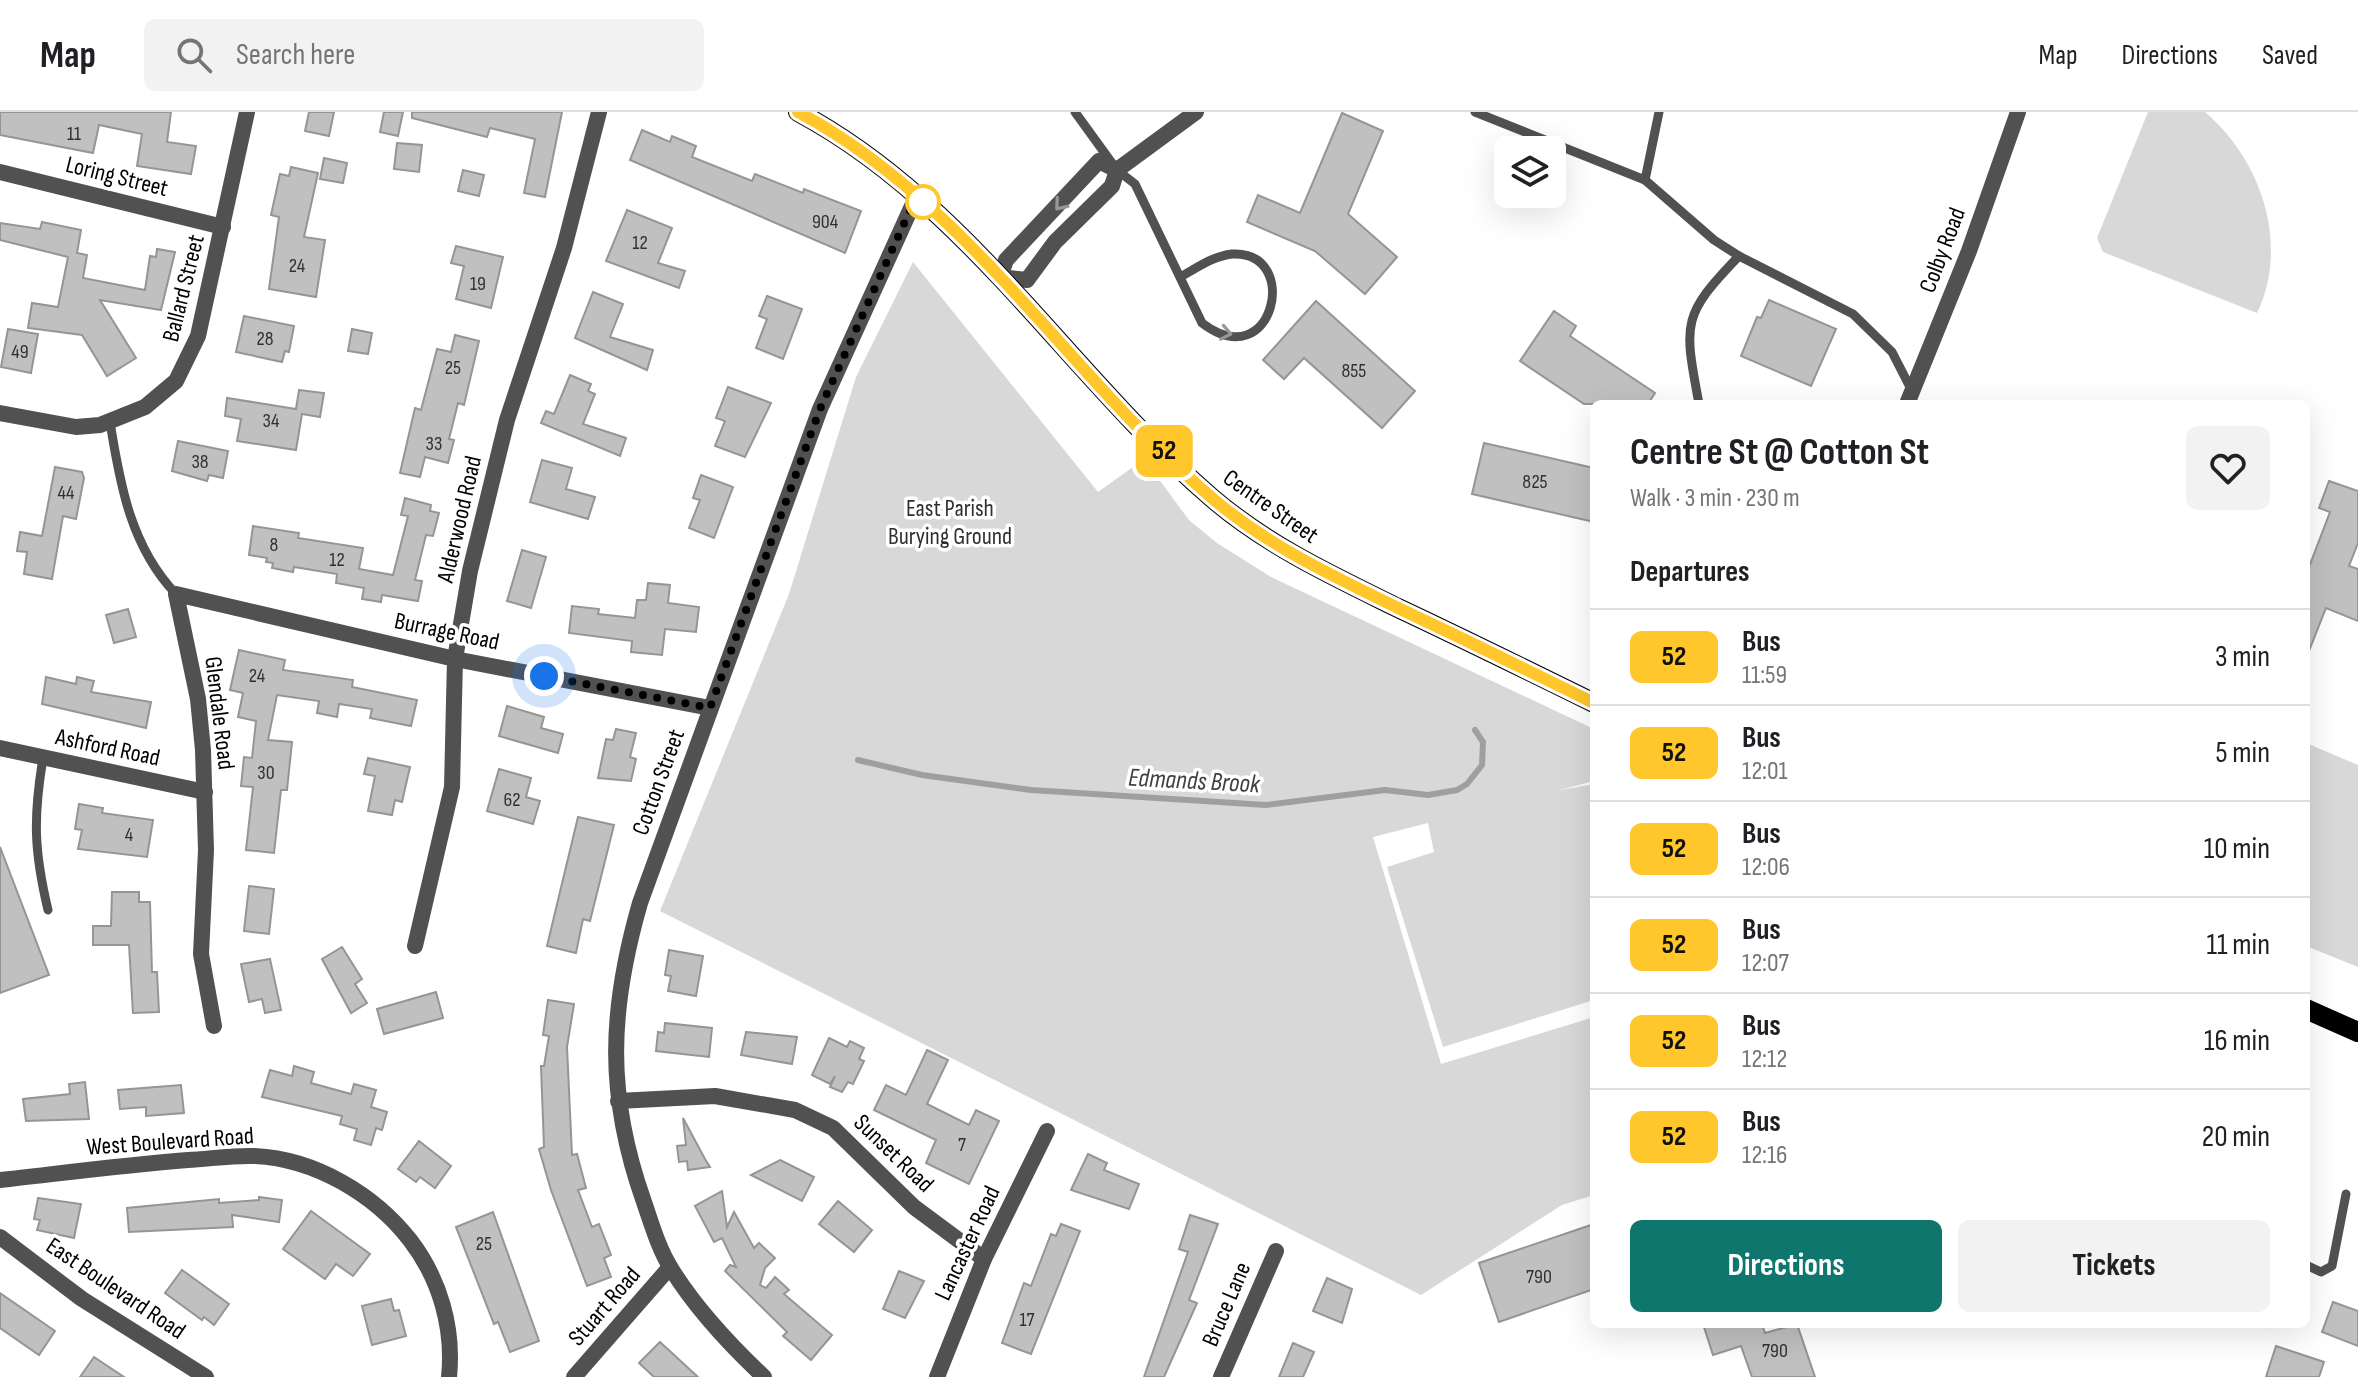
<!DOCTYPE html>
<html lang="en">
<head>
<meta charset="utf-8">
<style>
	body { margin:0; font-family:"Sofia Sans Condensed",sans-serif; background:#f2f2f2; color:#202124; height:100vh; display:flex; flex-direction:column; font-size:30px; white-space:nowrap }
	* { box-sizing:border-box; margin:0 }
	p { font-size:26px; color:#757577 }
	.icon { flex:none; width:44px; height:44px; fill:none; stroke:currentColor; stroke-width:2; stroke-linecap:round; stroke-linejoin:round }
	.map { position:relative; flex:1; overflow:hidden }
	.details { position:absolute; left:1590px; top:288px; width:720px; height:928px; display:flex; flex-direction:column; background:#fff; border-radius:12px; box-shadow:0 8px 32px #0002 }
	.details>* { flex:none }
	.badge { padding:0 16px; border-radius:12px; font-size:28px; line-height:52px }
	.fabs { position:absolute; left:1494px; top:24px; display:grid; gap:16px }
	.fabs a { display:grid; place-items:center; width:72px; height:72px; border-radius:12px; background:#fff; box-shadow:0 8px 32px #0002; font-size:40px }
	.you { position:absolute; width:40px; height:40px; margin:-20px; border:6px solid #fff; border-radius:50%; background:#1a73e8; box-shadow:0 0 0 12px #1a73e833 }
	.map>.badge { position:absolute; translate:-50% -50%; box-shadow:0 0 0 4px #fff }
	h2 { padding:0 40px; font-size:30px; line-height:72px }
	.round { display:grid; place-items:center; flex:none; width:84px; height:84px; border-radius:12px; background:#f2f2f2 }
	.head { display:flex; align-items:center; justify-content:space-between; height:136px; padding:0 40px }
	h1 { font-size:38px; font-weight:700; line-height:60px }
	.primary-button { display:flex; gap:16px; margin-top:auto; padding:16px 40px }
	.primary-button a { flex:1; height:92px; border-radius:12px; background:#0f766e; color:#fff; font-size:32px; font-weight:700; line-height:92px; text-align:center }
	.primary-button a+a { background:#f2f2f2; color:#202124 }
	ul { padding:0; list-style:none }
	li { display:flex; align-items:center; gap:24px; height:96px; padding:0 40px; border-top:2px solid #e0e0e0 }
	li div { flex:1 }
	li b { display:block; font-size:30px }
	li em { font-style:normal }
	li .badge { min-width:88px; font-weight:700; text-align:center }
	header { display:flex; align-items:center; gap:48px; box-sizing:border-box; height:112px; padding:0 40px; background:#fff; border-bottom:2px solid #e0e0e0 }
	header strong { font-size:38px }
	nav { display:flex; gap:44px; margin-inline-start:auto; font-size:28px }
	.search { width:560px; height:72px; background:#f2f2f2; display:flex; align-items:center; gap:20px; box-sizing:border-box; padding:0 28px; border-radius:12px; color:#757577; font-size:30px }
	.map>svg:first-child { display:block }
	.green { fill:#d8d8d8 }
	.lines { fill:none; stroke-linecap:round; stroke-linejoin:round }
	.stream { stroke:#9f9f9f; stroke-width:6 }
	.building { fill:#c0c0c0; stroke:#959595; stroke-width:2 }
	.lane { stroke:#515151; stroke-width:9 }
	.street { stroke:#515151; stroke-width:16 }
	.primary { stroke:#000; stroke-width:20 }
	.oneway { stroke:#979797 }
	.line-casing { stroke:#fff; stroke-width:18 }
	.line { stroke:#ffc72c; stroke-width:12 }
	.walk { stroke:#000; stroke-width:8; stroke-dasharray:0 14.4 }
	.stop-dot { fill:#fff; stroke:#ffc72c; stroke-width:4 }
	.labels { text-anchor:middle; stroke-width:7; stroke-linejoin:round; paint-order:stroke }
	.number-label { font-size:20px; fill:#303030 }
	.street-label { font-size:24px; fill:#000; stroke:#fff }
	.park-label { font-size:24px; fill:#2f2f2f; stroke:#fff }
	.water-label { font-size:26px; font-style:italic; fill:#404040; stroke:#fff }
</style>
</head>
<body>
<header>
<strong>Map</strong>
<div class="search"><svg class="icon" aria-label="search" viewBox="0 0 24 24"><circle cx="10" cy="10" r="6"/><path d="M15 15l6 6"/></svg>Search here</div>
<nav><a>Map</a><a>Directions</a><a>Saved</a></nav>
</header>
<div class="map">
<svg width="2358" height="1265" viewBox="0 0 2358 1265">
	<rect width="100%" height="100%" fill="#fff"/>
	<g class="green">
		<path d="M 2148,0 L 2205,0 C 2261,47 2290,133 2257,201 L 2103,140 L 2097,126 Z"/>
		<polygon points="913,150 1098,380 1144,347 1189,408 1217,431 1271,465 1594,617 1594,669 1560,678 1594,672 1594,888 1443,935 1387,755 1434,740 1428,711 1373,725 1441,952 1594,905 1594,1083 1562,1093 1421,1183 660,799 789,482 856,265"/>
		<polygon points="2306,631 2358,653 2358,855 2306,834"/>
	</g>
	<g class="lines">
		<polyline class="stream" points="858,648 922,663 1031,678 1266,693 1385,678 1428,683 1457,678 1467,672 1482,653 1483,630 1475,618"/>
	</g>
	<g class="building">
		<polygon points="0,0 171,0 167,30 196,34 191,62 137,54 142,22 99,13 93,41 0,23"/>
		<polygon points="309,0 334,0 329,24 305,19"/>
		<polygon points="384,0 403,0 398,24 380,20"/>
		<polygon points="412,0 562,0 545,85 524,81 535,27 490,16 487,25 412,6"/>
		<polygon points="1342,1 1383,19 1348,102 1397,145 1365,182 1315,139 1247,110 1258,83 1300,101"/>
		<polygon points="642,18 670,30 672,24 696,34 692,45 752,69 755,62 803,81 804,77 861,99 845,141 630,48"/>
		<polygon points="397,31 422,33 419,60 394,57"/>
		<polygon points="324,46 347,51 343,71 320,67"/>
		<polygon points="291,55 318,61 304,125 325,128 316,185 269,177 279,105 271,103 280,62 289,64"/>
		<polygon points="463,58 484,63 479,84 458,79"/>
		<polygon points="627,98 672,116 658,151 685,159 679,176 606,149"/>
		<polygon points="42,110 81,118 77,141 87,143 83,166 145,178 150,144 156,145 157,137 175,140 161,198 100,188 136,246 107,264 82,223 28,216 32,191 58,195 68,145 0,128 0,111 40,117"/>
		<polygon points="456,134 503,145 491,196 456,187 464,154 451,151"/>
		<polygon points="593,180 623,192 610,225 653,238 647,258 575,226"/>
		<polygon points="767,184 802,197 783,247 756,236 767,207 759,204"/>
		<polygon points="1769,188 1836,217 1811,274 1741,244 1757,205 1761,206"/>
		<polygon points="1316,189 1415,279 1382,316 1304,246 1284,267 1263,248"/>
		<polygon points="1554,199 1576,214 1570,224 1655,281 1648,292 1584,292 1520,249"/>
		<polygon points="244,204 294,214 289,240 285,239 282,250 236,240"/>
		<polygon points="8,217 38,222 31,261 1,255"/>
		<polygon points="352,217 372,221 368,242 348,239"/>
		<polygon points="455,223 479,229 464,293 458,291 449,327 454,328 448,351 425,345 420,365 400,361 415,296 421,298 437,237 451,240"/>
		<polygon points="570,263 591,272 588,279 595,282 583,312 626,326 620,344 541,311 546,299 554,302"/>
		<polygon points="728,275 771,291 745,345 715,334 725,309 716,306"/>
		<polygon points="299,278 324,281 320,305 302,302 296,338 237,329 241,307 225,304 227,286 296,297"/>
		<polygon points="178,329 228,339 223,366 209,363 207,369 172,359"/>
		<polygon points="1484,331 1594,356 1594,410 1472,382"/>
		<polygon points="542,348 572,356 566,377 595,385 588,407 530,390"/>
		<polygon points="55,355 82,360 84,366 76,407 63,404 52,467 24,462 27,440 17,439 20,420 42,424"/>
		<polygon points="701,363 733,375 714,426 689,416 700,388 693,386"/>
		<polygon points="2329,369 2358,379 2358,431 2349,454 2358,457 2358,509 2326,496 2307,544 2306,463 2330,400 2319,396"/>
		<polygon points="405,386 431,393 430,399 439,401 433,424 426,423 415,468 422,469 418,489 382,483 381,490 362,487 364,476 336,471 337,462 294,455 293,460 272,456 273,451 266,450 267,446 249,443 253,414 299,421 298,426 363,436 359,457 393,463 408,404 401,403"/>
		<polygon points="522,438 546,445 531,496 507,489"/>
		<polygon points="648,471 670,473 668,491 699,495 696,520 665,517 662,543 631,540 632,529 569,521 572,494 599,497 598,502 635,506 637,488 646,488"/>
		<polygon points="128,497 136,525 114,531 106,503"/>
		<polygon points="239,538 285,548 283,558 353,568 352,575 417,588 411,614 370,606 372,597 339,592 337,605 317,601 319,589 277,583 268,628 292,630 287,678 281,678 274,741 246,738 253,675 241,674 244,645 252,646 256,609 238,605 243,581 230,578"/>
		<polygon points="46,565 76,572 77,565 94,569 91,580 151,590 146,616 42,592"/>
		<polygon points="507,594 544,605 541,616 563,622 558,641 499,624"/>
		<polygon points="616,617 636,621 630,645 636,647 631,669 598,666 606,627 613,628"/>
		<polygon points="368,646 410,655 402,690 395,688 392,703 368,699 375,664 364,662"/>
		<polygon points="499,657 531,666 526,685 540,689 533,712 487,699"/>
		<polygon points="79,692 103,696 102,701 153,708 147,745 78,737 82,718 75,717"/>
		<polygon points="578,705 614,713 590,809 583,807 576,841 547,834"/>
		<polygon points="0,735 49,863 0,881"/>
		<polygon points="249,774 274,777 269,822 244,819"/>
		<polygon points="112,780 139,780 139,790 150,790 152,860 157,860 159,900 133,901 129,833 93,833 93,814 111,814"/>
		<polygon points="342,835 362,867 355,872 367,891 351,901 322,847"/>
		<polygon points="669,838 703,844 696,884 668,879 671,864 665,863"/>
		<polygon points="270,847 281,898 265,901 262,887 249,890 241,852"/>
		<polygon points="436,880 443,906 384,922 377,897"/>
		<polygon points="548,888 574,892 567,935 572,1043 577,1042 586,1076 578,1078 592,1115 599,1112 611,1143 604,1146 611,1165 587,1174 551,1078 539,1037 544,1035 541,954 544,954 549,924 543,923"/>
		<polygon points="665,911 712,916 709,945 656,939 658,920 664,921"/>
		<polygon points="746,920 797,925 792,952 741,943"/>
		<polygon points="829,926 847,935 850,929 864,936 859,947 864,949 853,972 848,970 842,980 830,975 835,964 830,972 812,963"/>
		<polygon points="927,938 948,948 927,992 969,1013 976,998 999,1009 969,1072 926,1051 936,1028 874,998 886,973 906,983"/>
		<polygon points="294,954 314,960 311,971 351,982 354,972 376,978 371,995 387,1000 382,1018 376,1016 371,1033 354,1028 357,1017 340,1012 342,1004 262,985 270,958 292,964"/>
		<polygon points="85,970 89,1007 26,1009 23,987 70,982 69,972"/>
		<polygon points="181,973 184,1001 146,1004 146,995 120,997 118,978"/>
		<polygon points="683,1006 705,1047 710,1055 688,1058 687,1049 679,1050 677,1034 686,1033"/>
		<polygon points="419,1029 451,1054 435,1076 420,1065 416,1070 398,1057"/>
		<polygon points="1088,1042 1107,1051 1104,1058 1139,1072 1129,1097 1071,1078"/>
		<polygon points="780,1048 814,1065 802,1089 751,1063"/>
		<polygon points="722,1079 727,1115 734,1100 754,1136 759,1131 775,1146 765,1156 760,1173 766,1176 775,1165 789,1178 784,1182 832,1223 811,1248 783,1224 787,1220 725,1159 730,1153 736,1155 722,1126 714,1130 695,1094"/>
		<polygon points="259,1085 282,1088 279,1110 232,1103 233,1115 129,1120 127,1096 219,1087 219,1091 259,1088"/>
		<polygon points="38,1086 81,1092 74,1126 37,1118 40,1108 34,1107"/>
		<polygon points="838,1089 872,1118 854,1140 819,1112"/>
		<polygon points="311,1099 370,1142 353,1164 336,1152 325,1167 283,1137"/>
		<polygon points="493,1100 539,1229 510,1240 498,1210 494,1212 456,1115"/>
		<polygon points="1190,1103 1218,1112 1189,1188 1197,1191 1164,1265 1144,1265 1188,1140 1179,1137"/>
		<polygon points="1061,1112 1080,1119 1031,1242 1002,1231 1024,1171 1031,1174 1051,1122 1056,1124"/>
		<polygon points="1594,1112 1594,1177 1499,1210 1479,1151"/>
		<polygon points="182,1158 229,1192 214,1213 204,1205 202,1208 165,1181"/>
		<polygon points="899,1159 924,1169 905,1206 883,1197"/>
		<polygon points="1327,1166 1352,1177 1342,1211 1313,1199"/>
		<polygon points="0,1181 55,1219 39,1243 0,1216"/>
		<polygon points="391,1187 394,1199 399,1198 406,1224 372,1233 362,1194"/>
		<polygon points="2333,1190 2358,1199 2358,1234 2322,1220"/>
		<polygon points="1703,1212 1762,1212 1765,1221 1797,1212 1815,1265 1752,1265 1741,1234 1713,1243"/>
		<polygon points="660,1230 698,1265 654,1265 639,1251"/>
		<polygon points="1293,1231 1314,1240 1303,1265 1279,1265"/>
		<polygon points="2276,1234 2324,1250 2319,1265 2266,1265"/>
		<polygon points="94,1245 124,1265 80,1265"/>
	</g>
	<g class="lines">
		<g class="lane">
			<path d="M 1075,0 L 1117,58 L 1135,72 L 1202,211 C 1274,266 1302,138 1232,142 C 1213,144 1197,156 1180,165"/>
			<polyline points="1475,0 1645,68 1714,128 1739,144 1853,202 1892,240 1912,279"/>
			<polyline points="1645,68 1659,0"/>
			<path d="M 1699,292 C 1684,211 1681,204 1739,144"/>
			<path d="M 110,310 C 120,373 131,435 176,482"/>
			<path d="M 43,646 C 33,706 34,739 48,798"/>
			<polyline points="2306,1153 2321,1160 2332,1154 2346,1082"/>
		</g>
		<g class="street">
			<polyline points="1117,58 1099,49 1006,148 1000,165 1027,168 1055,130 1112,74 1117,58 1196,0"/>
			<polyline points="0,60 223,115"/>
			<polyline points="1907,292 1969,139 2018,0"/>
			<polyline points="0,301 76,315 100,313 145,295 176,269 198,224 247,0"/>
			<polyline points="0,636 205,680"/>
			<polyline points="415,834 452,675 455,547 470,459 507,308 564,136 599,0"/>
			<polyline points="214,914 201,842 206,738 203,638 198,587 176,482 455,547 710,596"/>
			<polyline points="618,989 715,984 795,998 833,1016 914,1095 984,1147"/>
			<path d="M 0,1068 C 63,1061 125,1053 188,1048 C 209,1047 233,1043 255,1044 C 315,1047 374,1082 410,1128 C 440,1167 454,1216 449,1265"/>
			<polyline points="0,1125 82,1187 206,1265"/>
			<polyline points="574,1265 670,1155"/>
			<path d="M 764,1265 C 730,1233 697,1198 672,1158 C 659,1138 652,1113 644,1090 C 606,983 609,899 640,791 L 820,297 L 917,83"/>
			<polyline points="937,1265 984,1147 1047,1019"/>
			<polyline points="1221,1265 1276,1139"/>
		</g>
		<g class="primary">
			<path d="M 798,0 C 967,90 1069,263 1212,386 C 1268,434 1333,464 1398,496 C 1464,527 1529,559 1594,591"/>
			<polyline points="2306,897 2358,920"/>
		</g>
	</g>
	<defs><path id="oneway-chevron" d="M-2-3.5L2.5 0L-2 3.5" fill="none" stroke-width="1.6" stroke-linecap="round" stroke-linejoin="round" transform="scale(2)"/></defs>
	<g class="oneway">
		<use href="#oneway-chevron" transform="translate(1060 93) rotate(130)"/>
		<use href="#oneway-chevron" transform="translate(1226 221) rotate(11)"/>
	</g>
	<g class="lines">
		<g class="line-casing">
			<path id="line" d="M 798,0 C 967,90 1069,263 1212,386 C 1268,434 1333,464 1398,496 C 1464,527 1529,559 1594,591"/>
		</g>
		<use href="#line" class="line"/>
		<polyline class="walk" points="544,564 710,596 820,297 917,83 923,90"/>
	</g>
	<circle class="stop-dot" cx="923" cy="90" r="16"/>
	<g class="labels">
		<g class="number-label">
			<text x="74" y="28">11</text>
			<text x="825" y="116">904</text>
			<text x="640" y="137">12</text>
			<text x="297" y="160">24</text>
			<text x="478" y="178">19</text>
			<text x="265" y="233">28</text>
			<text x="20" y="246">49</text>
			<text x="453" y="262">25</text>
			<text x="1354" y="265">855</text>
			<text x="271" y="315">34</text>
			<text x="434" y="338">33</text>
			<text x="200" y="356">38</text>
			<text x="1535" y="376">825</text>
			<text x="66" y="387">44</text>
			<text x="274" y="439">8</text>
			<text x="337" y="454">12</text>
			<text x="257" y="570">24</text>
			<text x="266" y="667">30</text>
			<text x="512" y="694">62</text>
			<text x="129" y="729">4</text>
			<text x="962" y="1039">7</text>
			<text x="484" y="1138">25</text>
			<text x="1539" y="1171">790</text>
			<text x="1027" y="1214">17</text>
			<text x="1775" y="1245">790</text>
		</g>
		<g class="street-label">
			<text transform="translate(117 64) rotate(14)" y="8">Loring Street</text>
			<text transform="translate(1942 138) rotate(-69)" y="8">Colby Road</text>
			<text transform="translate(183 176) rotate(-76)" y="8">Ballard Street</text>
			<text transform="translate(1271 394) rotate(35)" y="8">Centre Street</text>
			<text transform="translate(459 407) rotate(-77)" y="8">Alderwood Road</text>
			<text transform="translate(447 519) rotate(12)" y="8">Burrage Road</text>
			<text transform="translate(220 601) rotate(83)" y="8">Glendale Road</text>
			<text transform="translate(108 635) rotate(12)" y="8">Ashford Road</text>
			<text transform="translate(658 670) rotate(-70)" y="8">Cotton Street</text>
			<text transform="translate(170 1029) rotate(-4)" y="8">West Boulevard Road</text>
			<text transform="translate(894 1041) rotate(44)" y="8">Sunset Road</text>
			<text transform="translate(967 1131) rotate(-65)" y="8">Lancaster Road</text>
			<text transform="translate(116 1176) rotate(34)" y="8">East Boulevard Road</text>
			<text transform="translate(1226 1192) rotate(-67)" y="8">Bruce Lane</text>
			<text transform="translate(604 1194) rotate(-49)" y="8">Stuart Road</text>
		</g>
		<g class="park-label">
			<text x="950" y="404">East Parish<tspan x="950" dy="28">Burying Ground</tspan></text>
		</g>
		<g class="water-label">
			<text transform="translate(1194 668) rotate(3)" y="9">Edmands Brook</text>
		</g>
	</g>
</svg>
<div class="fabs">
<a><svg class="icon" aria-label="layers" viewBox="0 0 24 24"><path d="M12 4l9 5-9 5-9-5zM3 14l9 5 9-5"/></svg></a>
</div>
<div class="you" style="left:544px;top:564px"></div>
<b class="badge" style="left:1164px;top:339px;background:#ffc72c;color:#111">52</b>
<section class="details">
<div class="head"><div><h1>Centre St @ Cotton St</h1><p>Walk · 3 min · 230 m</p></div><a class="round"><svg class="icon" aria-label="heart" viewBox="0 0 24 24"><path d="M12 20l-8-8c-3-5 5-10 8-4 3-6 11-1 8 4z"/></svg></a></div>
<h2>Departures</h2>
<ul>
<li><span class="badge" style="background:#ffc72c;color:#111">52</span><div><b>Bus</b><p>11:59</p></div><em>3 min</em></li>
<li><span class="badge" style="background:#ffc72c;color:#111">52</span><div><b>Bus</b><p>12:01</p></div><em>5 min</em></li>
<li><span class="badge" style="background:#ffc72c;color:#111">52</span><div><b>Bus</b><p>12:06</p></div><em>10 min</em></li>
<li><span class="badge" style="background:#ffc72c;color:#111">52</span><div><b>Bus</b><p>12:07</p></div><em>11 min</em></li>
<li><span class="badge" style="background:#ffc72c;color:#111">52</span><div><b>Bus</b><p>12:12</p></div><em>16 min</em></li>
<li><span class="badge" style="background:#ffc72c;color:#111">52</span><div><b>Bus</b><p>12:16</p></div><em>20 min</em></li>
</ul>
<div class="primary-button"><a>Directions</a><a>Tickets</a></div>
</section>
</div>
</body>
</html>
